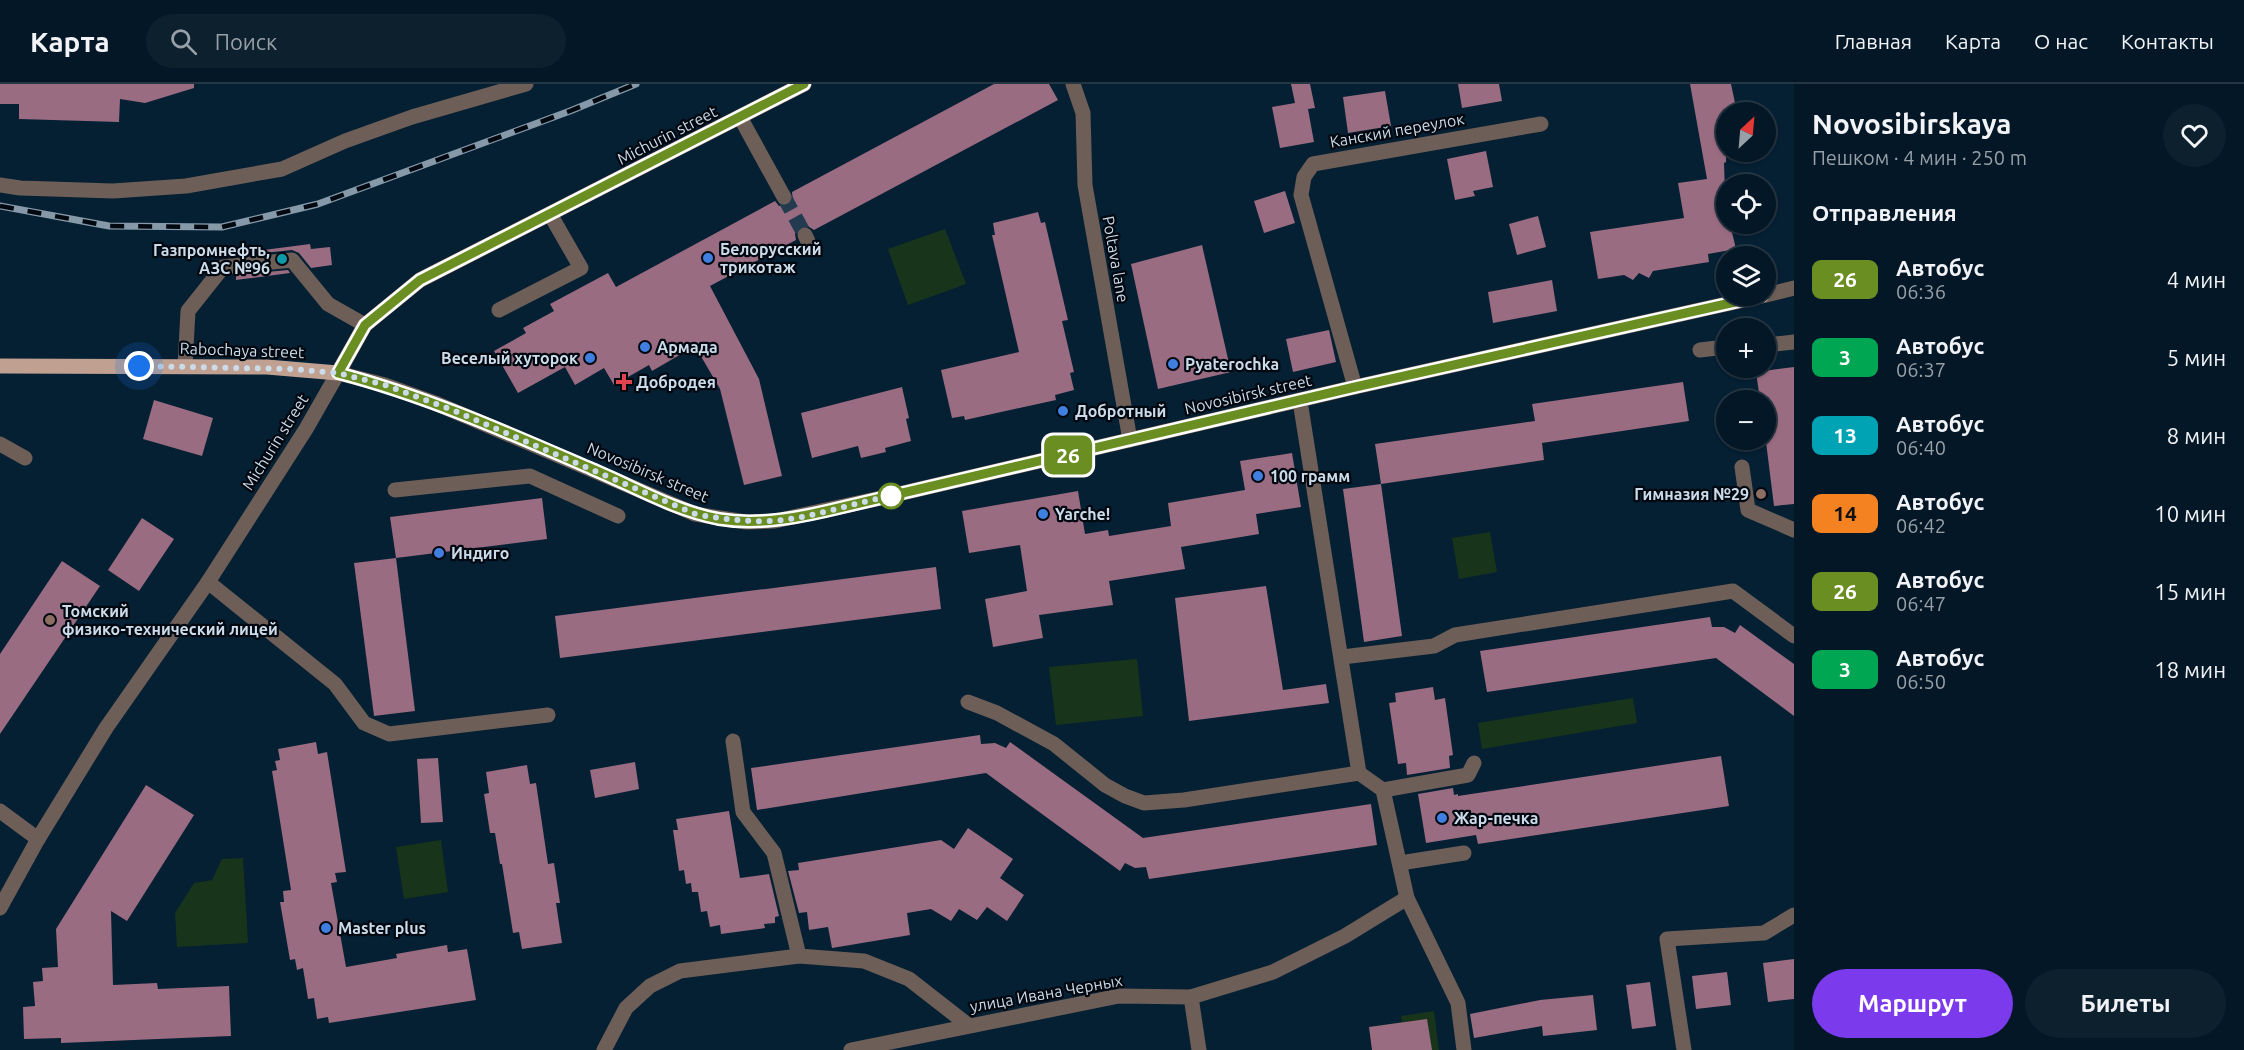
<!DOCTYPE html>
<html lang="ru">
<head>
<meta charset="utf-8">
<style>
	body { margin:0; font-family:Ubuntu,sans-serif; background:#0d202e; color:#f1f3f6; height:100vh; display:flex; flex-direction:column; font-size:22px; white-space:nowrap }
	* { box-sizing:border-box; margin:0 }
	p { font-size:20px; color:#979fa7 }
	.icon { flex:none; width:33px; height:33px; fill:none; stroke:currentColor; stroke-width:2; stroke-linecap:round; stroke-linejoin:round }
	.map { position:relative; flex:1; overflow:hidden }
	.sheet { display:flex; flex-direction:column; background:#041726; width:450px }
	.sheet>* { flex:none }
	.badge { padding:0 12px; border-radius:9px; font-size:21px; line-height:39px }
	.needle { width:39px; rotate:26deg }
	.fabs { position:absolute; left:1716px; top:18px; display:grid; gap:12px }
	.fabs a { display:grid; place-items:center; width:60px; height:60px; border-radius:50%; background:#041726; box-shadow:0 2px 4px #0004,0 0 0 2px #253643; font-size:30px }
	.you { position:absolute; width:30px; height:30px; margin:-15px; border:4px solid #fff; border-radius:50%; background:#1a73e8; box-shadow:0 0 0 9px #1a73e833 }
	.map>.badge { position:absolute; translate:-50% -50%; box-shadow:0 0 0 3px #fff }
	h2 { padding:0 18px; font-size:22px; line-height:54px }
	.round { display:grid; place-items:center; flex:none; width:63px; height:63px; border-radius:32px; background:#0d202e }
	.head { display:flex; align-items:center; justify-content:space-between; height:102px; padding:0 18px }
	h1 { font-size:28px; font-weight:700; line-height:45px }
	.action { display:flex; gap:12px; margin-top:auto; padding:12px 18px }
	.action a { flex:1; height:69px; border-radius:36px; background:#7c3aed; color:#fff; font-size:24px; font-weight:700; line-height:69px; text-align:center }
	.action a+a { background:#0d202e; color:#f1f3f6 }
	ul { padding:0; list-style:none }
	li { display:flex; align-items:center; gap:18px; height:78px; padding:0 18px }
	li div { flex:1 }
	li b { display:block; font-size:22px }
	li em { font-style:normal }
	li .badge { min-width:66px; font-weight:700; text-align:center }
	header { display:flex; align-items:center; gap:36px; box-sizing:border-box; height:84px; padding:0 30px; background:#041726; border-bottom:2px solid #253643 }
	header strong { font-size:28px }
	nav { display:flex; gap:33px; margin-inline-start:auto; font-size:21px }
	.search { width:420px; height:54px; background:#0d202e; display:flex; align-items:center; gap:15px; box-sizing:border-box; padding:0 21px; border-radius:33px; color:#979fa7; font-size:22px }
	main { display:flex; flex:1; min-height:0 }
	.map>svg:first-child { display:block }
	.green { fill:#18351c }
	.building { fill:#996c81 }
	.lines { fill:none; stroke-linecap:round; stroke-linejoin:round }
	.minor-tunnel { stroke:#233b4e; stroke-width:15; stroke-dasharray:15 8; stroke-linecap:butt }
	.minor { stroke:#6d5e57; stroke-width:15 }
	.major { stroke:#bfa091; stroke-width:15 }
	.rail-casing { stroke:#8699a9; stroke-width:7 }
	.rail { stroke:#020810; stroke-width:4.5; stroke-dasharray:14; stroke-linecap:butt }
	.line-casing { stroke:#fff; stroke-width:14 }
	.line { stroke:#6b8e23; stroke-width:9 }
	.walk { stroke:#ccdbe9; stroke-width:6; stroke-dasharray:0 10.8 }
	.shop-dot { fill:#3f7fe0; stroke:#020810; stroke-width:2 }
	.culture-dot { fill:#0f9aa8; stroke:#020810; stroke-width:2 }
	.health-dot { fill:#e0444e; stroke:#020810; stroke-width:2 }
	.education-dot { fill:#8d6e63; stroke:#020810; stroke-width:2 }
	.stop-dot { fill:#fff; stroke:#6b8e23; stroke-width:3 }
	.labels { text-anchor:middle; stroke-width:4.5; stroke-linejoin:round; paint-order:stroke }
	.street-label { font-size:16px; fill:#ccdbe9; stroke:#020810 }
	.poi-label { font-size:16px; font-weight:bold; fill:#ccdbe9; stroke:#020810; text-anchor:start }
</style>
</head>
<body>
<header>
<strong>Карта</strong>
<div class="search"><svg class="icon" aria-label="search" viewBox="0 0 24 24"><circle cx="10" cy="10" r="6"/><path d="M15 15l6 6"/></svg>Поиск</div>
<nav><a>Главная</a><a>Карта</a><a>О нас</a><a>Контакты</a></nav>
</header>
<main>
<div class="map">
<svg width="1794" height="966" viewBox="0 0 1794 966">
	<rect width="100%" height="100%" fill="#051f33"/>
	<g class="green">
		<polygon points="945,145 966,200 908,221 888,165"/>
		<polygon points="1490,448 1497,488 1459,495 1452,454"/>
		<polygon points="1137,575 1143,632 1056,641 1049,583"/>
		<polygon points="1633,614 1637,639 1482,665 1478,639"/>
		<polygon points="441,756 448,808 404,815 396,763"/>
		<polygon points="243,774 248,859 177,863 175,829 194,799 212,796 222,775"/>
		<polygon points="1434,927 1439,966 1372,966 1369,943 1402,938 1401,932"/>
	</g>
	<g class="building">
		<polygon points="0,0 194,0 194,4 145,19 120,15 119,38 19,35 19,20 0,20"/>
		<polygon points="994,0 1049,0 1058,16 814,146 806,141 800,142 795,150 796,156 710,202 759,295 782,392 744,401 720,305 695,262 652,287 649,281 614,301 604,284 575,301 565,283 518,309 494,267 526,249 523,244 554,227 550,220 608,189 616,203 775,117 779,122 788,122 793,118 792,108"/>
		<polygon points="1291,0 1310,0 1315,24 1308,25 1314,58 1280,64 1272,23 1295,19"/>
		<polygon points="1458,0 1499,0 1502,17 1462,24"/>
		<polygon points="1690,0 1731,0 1737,28 1726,28 1726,78 1724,79 1726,140 1730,140 1736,165 1708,170 1709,178 1653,187 1649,194 1639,189 1633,196 1624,191 1598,195 1590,148 1684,134 1678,99 1707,95"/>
		<polygon points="1385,7 1391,42 1348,49 1343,13"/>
		<polygon points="1486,67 1493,103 1473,107 1475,112 1455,116 1447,75"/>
		<polygon points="1285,107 1295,139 1264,149 1254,117"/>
		<polygon points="1038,128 1041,139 1045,138 1068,236 1062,237 1074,288 1070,289 1074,306 1055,311 1056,316 965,336 964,332 952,334 941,286 1019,268 992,151 995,151 993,139"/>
		<polygon points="1538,132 1546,163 1517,171 1509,140"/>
		<polygon points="310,160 311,165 330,163 332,181 311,184 299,169 292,166 234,172 233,170"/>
		<polygon points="1202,161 1231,288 1158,305 1131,180"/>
		<polygon points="288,186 290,189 236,196 236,191"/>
		<polygon points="1552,196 1557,227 1493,239 1488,208"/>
		<polygon points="1329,246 1336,278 1293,288 1286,255"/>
		<polygon points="1794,283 1794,420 1774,422 1766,358 1766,316 1760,316 1756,288"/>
		<polygon points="1683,298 1689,337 1542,359 1544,376 1381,400 1375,360 1535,337 1532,320"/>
		<polygon points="902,303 909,334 906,335 911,357 885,364 886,368 861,374 858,362 812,374 801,329"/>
		<polygon points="154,316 213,334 202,372 143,355"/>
		<polygon points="1292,369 1301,423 1256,430 1259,450 1181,463 1185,485 1109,497 1113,521 1039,531 1043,554 993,563 985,515 1027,507 1020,461 969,469 962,427 1078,407 1085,450 1108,446 1109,452 1171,442 1168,419 1245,406 1240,377"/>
		<polygon points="1381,400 1402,552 1364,558 1343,405"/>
		<polygon points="542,414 547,455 396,474 390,433"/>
		<polygon points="142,434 174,455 139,507 108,486"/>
		<polygon points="396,474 415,627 374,632 354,479"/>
		<polygon points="62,477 100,502 0,650 0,570"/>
		<polygon points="936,483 941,525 560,574 555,532"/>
		<polygon points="1266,502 1283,606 1326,600 1329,619 1189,637 1175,514"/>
		<polygon points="1710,533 1712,543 1724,543 1735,549 1740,541 1794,580 1794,632 1716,574 1487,608 1480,567"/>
		<polygon points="1433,603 1435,616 1445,614 1453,671 1449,672 1450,684 1407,691 1406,679 1398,680 1389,619 1396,618 1395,609"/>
		<polygon points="980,651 981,660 995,659 1006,664 1010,658 1143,754 1371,720 1377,761 1149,795 1146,783 1135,784 1125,779 1120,787 986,689 757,726 751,684"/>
		<polygon points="316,658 318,670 327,668 346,788 335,789 337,798 331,799 346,883 397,874 396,870 447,861 448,868 467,865 476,916 329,939 328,933 317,935 314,914 308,915 303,884 297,886 295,875 290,876 280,818 284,818 283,807 291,806 272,687 277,686 275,677 280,676 278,665"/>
		<polygon points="1721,672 1729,722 1478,760 1476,751 1426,759 1418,710 1453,704 1454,711 1458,710 1458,712"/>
		<polygon points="438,674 443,738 421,739 417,675"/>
		<polygon points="635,678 639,705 595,714 590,686"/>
		<polygon points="527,681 530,700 536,699 548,780 554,779 560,819 556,819 562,859 522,865 519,848 513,849 502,780 500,780 495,749 490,749 484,710 489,709 486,688"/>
		<polygon points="146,701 194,731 127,837 111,827 113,901 157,899 158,905 229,902 231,952 61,959 61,954 24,955 23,923 35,922 33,898 43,897 42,884 58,883 56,845"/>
		<polygon points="729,727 740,794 769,790 779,832 775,833 775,839 764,840 765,844 721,850 720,841 710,843 707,827 701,828 698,808 692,808 691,799 686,800 684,786 679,787 673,746 678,746 676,735"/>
		<polygon points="968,744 1013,775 1000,794 1024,811 1007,837 987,823 977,836 959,825 951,837 931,825 907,829 910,851 832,864 828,843 809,846 807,828 799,829 788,787 799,786 798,779 941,756 954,765"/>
		<polygon points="1794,875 1794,915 1768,918 1763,879"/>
		<polygon points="1727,888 1731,921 1696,925 1692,892"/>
		<polygon points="1650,898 1656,942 1632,945 1626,901"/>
		<polygon points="1593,911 1597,946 1543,952 1542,942 1474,954 1470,930 1540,916"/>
		<polygon points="1427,935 1432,966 1372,966 1369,943"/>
	</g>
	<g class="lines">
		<polyline class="minor-tunnel" points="784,113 805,151"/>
		<g class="minor">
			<polyline points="1073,0 1083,29 1085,101 1130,356"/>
			<polyline points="740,33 784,113"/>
			<polyline points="0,101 20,104 113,107 186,102 282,85 345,57 412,33 526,0"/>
			<polyline points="805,151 811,164"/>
			<polyline points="1766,211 1794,204"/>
			<polyline points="499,226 581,184 550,130"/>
			<polyline points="1766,261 1794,258"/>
			<polyline points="1700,266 1726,263"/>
			<polyline points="185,282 188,227 223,183 292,176 328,220 365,241"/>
			<polyline points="1355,303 1301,111 1304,93 1313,80 1541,40"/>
			<polyline points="1300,317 1359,689"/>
			<polyline points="0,360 25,374"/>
			<polyline points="1742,383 1748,426 1794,446"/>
			<polyline points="395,406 530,392 618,432"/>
			<polyline points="208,498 335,600 364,639 389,650 548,631"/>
			<polyline points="1342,573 1434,562 1455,551 1733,507 1794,552"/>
			<polyline points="968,618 997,629 1054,660 1105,701 1125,712 1144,719 1184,716 1359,689 1383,706 1468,691 1474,679"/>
			<polyline points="733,657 743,728 774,769 799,872 864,877 909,895 968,941"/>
			<polyline points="1383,706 1407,814 1458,919 1464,966"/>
			<polyline points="0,727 38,755"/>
			<polyline points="1400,779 1464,769"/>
			<polyline points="0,824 38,755 106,644 208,498 306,345 338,289 385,301 435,319 695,430 746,438 775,437 890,412 1355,303 1762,212"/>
			<polyline points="1191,913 1199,966"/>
			<polyline points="604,966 626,924 650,902 680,887 799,872"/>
			<polyline points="851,966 1119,912 1191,913 1273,888 1345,852 1407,814"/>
			<polyline points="1684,966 1667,855 1764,849 1794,831"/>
		</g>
		<polyline class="major" points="0,282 267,283 338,289 365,241 420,196 804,0"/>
		<g class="rail-casing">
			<polyline id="rail" points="0,122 109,142 222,143 318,120 570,27 636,0"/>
		</g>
		<use href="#rail" class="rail"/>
	</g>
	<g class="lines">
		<g class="line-casing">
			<path id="line" d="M 804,0 L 420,196 L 365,241 L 338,289 C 426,312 509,349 592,385 C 633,402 675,427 719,435 C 755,441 791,435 826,427 L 1355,303 L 1762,212"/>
		</g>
		<use href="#line" class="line"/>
		<path class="walk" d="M 139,282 L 291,285 L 338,289 L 385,301 L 455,327 L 695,430 C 721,435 746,438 773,437 C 813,434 852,419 891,412"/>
	</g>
	<g class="shop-dot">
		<circle cx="708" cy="174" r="6"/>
		<circle cx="645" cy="263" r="6"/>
		<circle cx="590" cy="274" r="6"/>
		<circle cx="1173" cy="280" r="6"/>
		<circle cx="1063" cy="327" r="6"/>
		<circle cx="1258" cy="392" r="6"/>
		<circle cx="1043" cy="430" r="6"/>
		<circle cx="439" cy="469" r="6"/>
		<circle cx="1442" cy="734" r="6"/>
		<circle cx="326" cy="844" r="6"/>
	</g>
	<circle class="culture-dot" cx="282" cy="175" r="6"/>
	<path class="health-dot" d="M621 289h6v6h6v6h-6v6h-6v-6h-6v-6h6z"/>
	<g class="education-dot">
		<circle cx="1761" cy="410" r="6"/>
		<circle cx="50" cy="536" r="6"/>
	</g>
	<circle class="stop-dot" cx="891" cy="412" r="12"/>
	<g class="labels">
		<g class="street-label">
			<text transform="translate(1397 46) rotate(-10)" y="6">Канский переулок</text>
			<text transform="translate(667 51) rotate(-27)" y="6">Michurin street</text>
			<text transform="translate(1116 175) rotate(80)" y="6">Poltava lane</text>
			<text transform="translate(242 266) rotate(2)" y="6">Rabochaya street</text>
			<text transform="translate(1248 310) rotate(-13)" y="6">Novosibirsk street</text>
			<text transform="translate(275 358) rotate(-58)" y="6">Michurin street</text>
			<text transform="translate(648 388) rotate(23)" y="6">Novosibirsk street</text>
			<text transform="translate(1046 909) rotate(-10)" y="6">улица Ивана Черных</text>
		</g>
		<g class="poi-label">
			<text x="720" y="171">Белорусский<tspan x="720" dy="18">трикотаж</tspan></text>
			<text x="270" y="172" text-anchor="end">Газпромнефть,<tspan x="270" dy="18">АЗС №96</tspan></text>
			<text x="657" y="269">Армада</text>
			<text x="578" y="280" text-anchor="end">Веселый хуторок</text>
			<text x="1185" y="286">Pyaterochka</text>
			<text x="636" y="304">Добродея</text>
			<text x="1075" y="333">Добротный</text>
			<text x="1270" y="398">100 грамм</text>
			<text x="1749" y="416" text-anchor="end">Гимназия №29</text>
			<text x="1055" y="436">Yarche!</text>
			<text x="451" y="475">Индиго</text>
			<text x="62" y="533">Томский<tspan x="62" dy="18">физико-технический лицей</tspan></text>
			<text x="1454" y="740">Жар-печка</text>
			<text x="338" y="850">Master plus</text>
		</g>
	</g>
</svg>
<div class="fabs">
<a><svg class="needle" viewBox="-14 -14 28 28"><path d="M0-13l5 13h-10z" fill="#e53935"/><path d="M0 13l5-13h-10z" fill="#979fa7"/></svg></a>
<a><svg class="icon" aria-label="locate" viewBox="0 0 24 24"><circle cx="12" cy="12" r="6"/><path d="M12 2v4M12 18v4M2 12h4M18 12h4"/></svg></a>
<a><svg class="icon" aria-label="layers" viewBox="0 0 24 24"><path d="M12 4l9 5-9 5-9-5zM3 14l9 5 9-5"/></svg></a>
<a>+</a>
<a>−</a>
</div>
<div class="you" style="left:139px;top:282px"></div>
<b class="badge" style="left:1068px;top:371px;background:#6b8e23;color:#fff">26</b>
</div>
<section class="sheet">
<div class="head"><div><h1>Novosibirskaya</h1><p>Пешком · 4 мин · 250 m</p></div><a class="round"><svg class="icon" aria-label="heart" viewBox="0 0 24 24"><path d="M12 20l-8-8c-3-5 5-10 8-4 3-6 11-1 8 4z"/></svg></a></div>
<h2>Отправления</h2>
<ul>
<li><span class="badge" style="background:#6b8e23;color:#fff">26</span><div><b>Автобус</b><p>06:36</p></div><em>4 мин</em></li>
<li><span class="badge" style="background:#00a651;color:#fff">3</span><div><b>Автобус</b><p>06:37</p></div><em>5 мин</em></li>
<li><span class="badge" style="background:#00a3b4;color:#fff">13</span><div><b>Автобус</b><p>06:40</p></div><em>8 мин</em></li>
<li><span class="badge" style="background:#f58220;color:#111">14</span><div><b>Автобус</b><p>06:42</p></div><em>10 мин</em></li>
<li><span class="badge" style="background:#6b8e23;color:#fff">26</span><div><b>Автобус</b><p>06:47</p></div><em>15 мин</em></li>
<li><span class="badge" style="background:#00a651;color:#fff">3</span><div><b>Автобус</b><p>06:50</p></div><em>18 мин</em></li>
</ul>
<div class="action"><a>Маршрут</a><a>Билеты</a></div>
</section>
</main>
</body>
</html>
